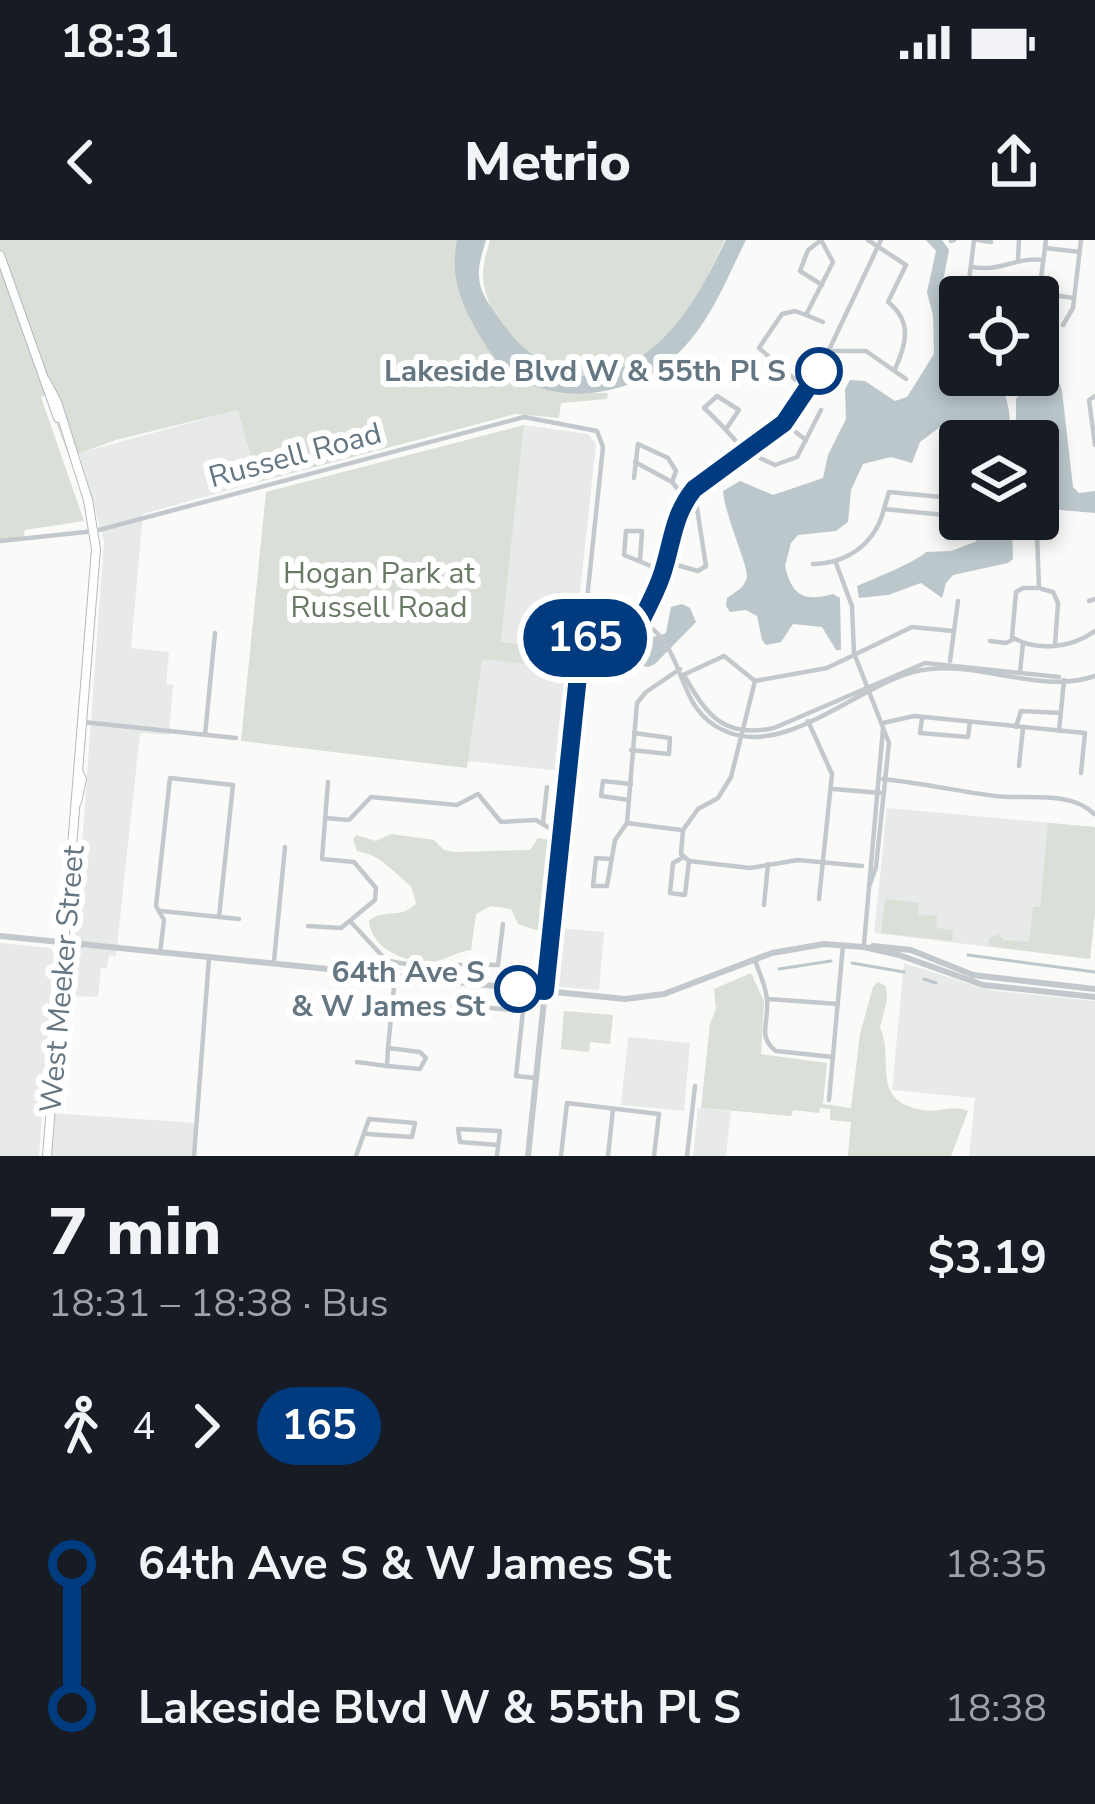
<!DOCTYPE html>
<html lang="en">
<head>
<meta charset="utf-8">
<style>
	body { margin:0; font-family:"Nunito Sans",sans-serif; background:#20242c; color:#f1f3f6; height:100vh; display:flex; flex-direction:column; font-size:45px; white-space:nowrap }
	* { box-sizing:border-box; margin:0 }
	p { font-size:39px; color:#9ea1a6 }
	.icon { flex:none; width:66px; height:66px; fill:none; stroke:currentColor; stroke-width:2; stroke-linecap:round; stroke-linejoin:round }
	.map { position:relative; height:916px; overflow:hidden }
	.sheet { display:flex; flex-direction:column; background:#171b24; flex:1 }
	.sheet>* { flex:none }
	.badge { padding:0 24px; border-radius:39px; font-size:42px; line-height:78px }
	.controls { position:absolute; left:939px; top:36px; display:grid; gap:24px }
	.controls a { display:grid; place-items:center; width:120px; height:120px; border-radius:12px; background:#171b24; box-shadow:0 6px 18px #0003; font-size:60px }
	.map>.badge { position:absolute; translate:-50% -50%; box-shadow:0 0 0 6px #fff }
	.legs { display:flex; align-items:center; gap:18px; height:132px; padding:0 48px; font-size:39px }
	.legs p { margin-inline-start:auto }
	.overview { display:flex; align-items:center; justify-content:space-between; height:204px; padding:0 48px }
	h1 { font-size:66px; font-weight:800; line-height:90px }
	ul { padding:0 48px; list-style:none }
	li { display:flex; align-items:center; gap:42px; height:144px; font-size:45px }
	li i { display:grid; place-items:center; width:18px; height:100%; margin:0 15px; background:currentColor }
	li i::after { content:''; width:30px; height:30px; margin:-15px; border:9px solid; border-radius:50%; background:#171b24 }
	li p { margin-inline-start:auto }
	li:first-child i { background:linear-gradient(#0000 50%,currentColor 0) }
	li:last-child i { background:linear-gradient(currentColor 50%,#0000 0) }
	.status { display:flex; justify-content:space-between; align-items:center; height:84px; padding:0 60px; background:#171b24; direction:ltr }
	.status svg { height:33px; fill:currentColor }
	header { display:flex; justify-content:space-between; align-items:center; height:156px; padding:0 48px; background:#171b24; font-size:54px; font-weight:800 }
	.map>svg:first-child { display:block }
	.built { fill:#e8e9e9 }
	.green { fill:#dadfd7 }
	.water { fill:#bbc7cb }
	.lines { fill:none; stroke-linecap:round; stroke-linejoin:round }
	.stream { stroke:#bbc7cb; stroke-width:3 }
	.secondary-casing { stroke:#b3babf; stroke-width:10 }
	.minor { stroke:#c3c8cc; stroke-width:4.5 }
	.tertiary { stroke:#c3c8cc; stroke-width:6 }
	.secondary { stroke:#fff; stroke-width:8 }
	.line-1-casing { stroke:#fff; stroke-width:27 }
	.line-1 { stroke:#003b80; stroke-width:18 }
	.stop-1-dot { fill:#fff; stroke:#003b80; stroke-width:6 }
	.labels { text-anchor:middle; stroke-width:12; stroke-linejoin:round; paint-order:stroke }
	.stop-label { font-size:30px; font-weight:bold; fill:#657683; stroke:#fff; text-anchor:end }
	.street-label { font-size:30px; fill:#657683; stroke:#fff }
	.park-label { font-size:30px; fill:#687a64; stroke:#fff }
</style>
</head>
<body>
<div class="status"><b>18:31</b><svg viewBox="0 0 49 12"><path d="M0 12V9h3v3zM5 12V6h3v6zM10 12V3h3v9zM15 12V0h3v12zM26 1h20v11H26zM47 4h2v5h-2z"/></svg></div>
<header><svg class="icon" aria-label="back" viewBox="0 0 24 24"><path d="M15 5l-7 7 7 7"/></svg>Metrio<svg class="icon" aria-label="share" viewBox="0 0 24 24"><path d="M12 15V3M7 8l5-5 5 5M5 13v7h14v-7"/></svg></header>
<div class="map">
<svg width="1095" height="916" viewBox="0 0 1095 916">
	<rect width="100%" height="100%" fill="#fafaf8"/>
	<g class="built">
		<polygon points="241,169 258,242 143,274 131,408 169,412 166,444 173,445 169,495 140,493 116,716 109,715 107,728 101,728 98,757 71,756 104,301 79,213"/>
		<polygon points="524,185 588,194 596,204 574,409 501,402"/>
		<polygon points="480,418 572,429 562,531 468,521"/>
		<polygon points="887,568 1095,587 1095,671 1090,719 874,693"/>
		<polygon points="558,688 604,692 599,750 552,746"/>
		<polygon points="0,703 50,708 54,713 39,916 0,916"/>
		<polygon points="904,723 988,750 1095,761 1095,916 969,916 975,858 892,850"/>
		<polygon points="628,797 690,803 684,871 621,865"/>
		<polygon points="698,868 731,871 726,916 693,916"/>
		<polygon points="50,873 196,883 194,916 47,916"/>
	</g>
	<g class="green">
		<polygon points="0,0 459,0 467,69 570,153 608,153 607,159 561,163 559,178 516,174 258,242 238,170 116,200 69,217 46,155 41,157 84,281 25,290 23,298 0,301"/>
		<path d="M 490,0 L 725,0 C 702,49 675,102 625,128 C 569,156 493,102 484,45 C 481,29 486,15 490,0 Z"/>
		<polygon points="524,185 501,402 574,409 572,429 482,419 467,528 241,501 266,252"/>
		<polygon points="1048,583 1095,587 1095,671 1090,719 988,706 989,699 998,694 1004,700 1029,702 1033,667 1040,667"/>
		<path d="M 391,594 L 434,600 L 444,610 L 455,612 L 530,610 L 538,598 L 555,601 L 545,693 L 518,684 L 511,669 L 491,666 L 476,674 L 471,710 C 457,711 445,721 432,722 C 406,723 371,709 369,681 C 383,668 403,680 416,663 L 411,646 C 392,631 381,615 357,611 L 353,600 L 356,595 L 376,601 Z"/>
		<polygon points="885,659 919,663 918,674 937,676 936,688 953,690 952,701 881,693"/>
		<path d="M 751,733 L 764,761 L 761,814 L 827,823 L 823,864 L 851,868 L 860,794 L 873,747 L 878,742 L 886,746 L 887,760 L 880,787 C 895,822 869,860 922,870 C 939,873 953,864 968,871 L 951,916 L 848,916 L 851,882 L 830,880 L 830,869 L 820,868 L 819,873 L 793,870 L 791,876 L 701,868 L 710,784 L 716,769 L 714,749 Z"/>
		<polygon points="564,771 613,775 610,804 590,802 589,812 561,809"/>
	</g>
	<g class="water">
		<path d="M 457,0 L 486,0 C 483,11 478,24 479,36 C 479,51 490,66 498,77 C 525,118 573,152 623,127 C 675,102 701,50 726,0 L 746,0 C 724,44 707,92 666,124 C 621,158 548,168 502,126 C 491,116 483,101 476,89 C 459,61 450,32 457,0 Z"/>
		<path d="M 926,0 L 942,0 L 949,10 L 941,52 L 944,107 L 960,110 L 960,135 L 993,135 C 1010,157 1011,174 1009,201 L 975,201 L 940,187 L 920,202 L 912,223 L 891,217 L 863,224 L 851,250 L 848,282 L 836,291 L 798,295 L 791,303 L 785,326 C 792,356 804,362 833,354 L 840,358 L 841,410 L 836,410 L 822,387 L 793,384 L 781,402 L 766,405 L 762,400 L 757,376 L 746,370 L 730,372 L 726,366 L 727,358 C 735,352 745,348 747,337 C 748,325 725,276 723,251 L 740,241 L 773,255 L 823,238 L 828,215 L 846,179 L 845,149 L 850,140 L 865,141 L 895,161 L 907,157 L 934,114 L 933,75 L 927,52 L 936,11 Z"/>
		<polygon points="1049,144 1060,144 1062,151 1073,247 1079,253 1095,251 1095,273 1038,268 1038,201 1016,201 1016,159 1022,152"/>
		<path d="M 999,280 L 1010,280 L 1012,285 L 1013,319 L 1008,323 L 953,335 L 946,343 L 942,358 L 921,343 L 888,355 L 859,358 L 857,346 C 873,339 916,322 926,312 L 951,311 L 975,302 Z"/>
		<path d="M 682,364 L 690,368 L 696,382 L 655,424 L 648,427 L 630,424 L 618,431 L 600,427 L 596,419 L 600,404 C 611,403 617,398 628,397 C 643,395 651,400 666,393 L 671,367 Z"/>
	</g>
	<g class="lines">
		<g class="stream">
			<polyline points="968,715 1095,732"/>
			<polyline points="852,723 904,732"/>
			<polyline points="779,729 831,721"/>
			<polyline points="924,739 936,743"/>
		</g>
		<g class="secondary-casing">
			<g id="secondary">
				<polyline points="0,15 58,178"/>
				<polyline points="46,141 57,162 88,260 96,309 47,916"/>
				<polyline points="77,562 82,539 79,533"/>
			</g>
		</g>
		<g class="minor">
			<path d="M 868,0 L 906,25 L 888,62 C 912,81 907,103 895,129"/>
			<polyline points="978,0 991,2"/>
			<polyline points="820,1 808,10 800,31 822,45"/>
			<polyline points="951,1 954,0"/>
			<polyline points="1045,8 1080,12"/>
			<polyline points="1018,20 1019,0"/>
			<path d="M 971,27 C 1004,32 1013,17 1043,20"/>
			<polyline points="1039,53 1046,0"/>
			<polyline points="967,57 974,0"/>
			<polyline points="1038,59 1039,53 1074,58"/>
			<polyline points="806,75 823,82"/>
			<polyline points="1063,85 1073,68 1081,0"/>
			<polyline points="832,111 866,111 906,139"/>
			<polyline points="806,149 759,108 782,74 795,71 806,75 833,22 821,0"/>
			<polyline points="1095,156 1089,160 1095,205"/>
			<polyline points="784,183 806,200"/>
			<path d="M 726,189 L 739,170 L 717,156 L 704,168 C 720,183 733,196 745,213"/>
			<polyline points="760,218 775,225 797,217 821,170"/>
			<polyline points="635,222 672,242 686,259"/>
			<polyline points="634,238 638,204 668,218 676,231 672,242"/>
			<polyline points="884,269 889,252 952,258"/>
			<path d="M 1021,290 L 1037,294 L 1039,348 L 1023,348 L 1016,352 L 1012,397 C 1036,412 1072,408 1095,391"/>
			<polyline points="0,301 95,291 524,177 597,191 603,207 546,749"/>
			<polyline points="640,321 642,291 626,291 624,315 663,331"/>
			<polyline points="666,322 698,331 706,326 694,249"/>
			<polyline points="836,323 852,366 854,413 889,503 876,627 870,644"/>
			<path d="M 813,324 C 848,323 875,304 884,269 L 954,276 L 949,224"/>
			<polyline points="1042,349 1053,352 1058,363 1055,405"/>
			<polyline points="1089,361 1095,359"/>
			<path d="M 586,370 C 600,371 618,370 631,376 C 692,400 669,467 725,491 C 788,519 861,441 922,430 C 978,420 1040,455 1095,436"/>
			<polyline points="584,379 641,381"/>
			<polyline points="641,381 658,345 678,272 694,249 784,183 796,168 819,131 881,0"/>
			<polyline points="990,401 1006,403 1014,399"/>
			<polyline points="584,402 597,382"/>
			<polyline points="950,421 958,361"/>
			<polyline points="1020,432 1023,403"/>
			<polyline points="683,435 724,416 755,441 827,428 912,387 953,391"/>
			<path d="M 685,437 C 707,475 724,499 774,488 L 925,423 L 1059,437"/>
			<polyline points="922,479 920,493 968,497 970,482"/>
			<polyline points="808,481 832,534 819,659"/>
			<polyline points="83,482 236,498"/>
			<polyline points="883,483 914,476 1085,493 1081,533"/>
			<polyline points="1016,487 1021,471 1061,473"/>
			<polyline points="1059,491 1064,440"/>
			<polyline points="205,495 215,393"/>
			<polyline points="631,510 669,514 670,498 634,493"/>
			<polyline points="1019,526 1023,488"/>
			<path d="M 883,539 C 921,543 957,551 995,556 C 1025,560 1072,550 1094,574"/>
			<polyline points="833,549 881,553"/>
			<polyline points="629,560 601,556 603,541 631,544"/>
			<polyline points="325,578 349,580 371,557 457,565 478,554 501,582 536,580 561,595"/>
			<polyline points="543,582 547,547"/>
			<polyline points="627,583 681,590"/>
			<polyline points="682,618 673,623 670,653 685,655 689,621 681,614 683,590 698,569 718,558 731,537 755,441"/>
			<polyline points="611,619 596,618 593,646 607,646 615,600 627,583 637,463 646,452 680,429"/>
			<polyline points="689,621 750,628 798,620 862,626"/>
			<polyline points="764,665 768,624"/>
			<polyline points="161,671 239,679"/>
			<path d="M 350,681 L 386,720 C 422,730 461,723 498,725 L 503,684"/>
			<polyline points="308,686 341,688 375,660 376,648 354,622 322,619 328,542"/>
			<polyline points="864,704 883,489"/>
			<polyline points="160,713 164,680 156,666 170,538 233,545 219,677"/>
			<path d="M 755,720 C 759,733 767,748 767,761 C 769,782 757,797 776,811 L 833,817"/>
			<polyline points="274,721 285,607"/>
			<polyline points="393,759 523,771 516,836 536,838"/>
			<polyline points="768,759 838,764"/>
			<polyline points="388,808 395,737"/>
			<polyline points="357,822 387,826 388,808 420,812 426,818 420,829 387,826"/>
			<polyline points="829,860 843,705"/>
			<polyline points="194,916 209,718"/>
			<polyline points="356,916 369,879 415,883 412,897 367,894"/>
			<polyline points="497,916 500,891 458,889 460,902 498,905"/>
			<polyline points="561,916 567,863 659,874 654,916"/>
			<polyline points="608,916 613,869"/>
			<polyline points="687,916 695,846"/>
		</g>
		<g class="tertiary">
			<polyline points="0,696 625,759 664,754 772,713 824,704 864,707 899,715 983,745 1095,757"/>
			<polyline points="873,706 911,710 973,735 1095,749"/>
			<polyline points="528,916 545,751"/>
		</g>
		<use href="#secondary" class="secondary"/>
	</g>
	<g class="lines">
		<g class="line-1-casing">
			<path id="line-1" d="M 518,749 L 545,751 L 581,407 L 590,388 L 599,381 L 641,381 C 649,364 659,347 664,328 C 673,298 674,274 694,249 L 784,183 L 819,131"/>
		</g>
		<use href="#line-1" class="line-1"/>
	</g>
	<g class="stop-1-dot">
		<circle cx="819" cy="131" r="21"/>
		<circle cx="518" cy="749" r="21"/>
	</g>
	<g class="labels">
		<g class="stop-label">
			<text x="786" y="141">Lakeside Blvd W &amp; 55th Pl S</text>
			<text x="485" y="742">64th Ave S<tspan x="485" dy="34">&amp; W James St</tspan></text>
		</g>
		<g class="street-label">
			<text transform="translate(295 215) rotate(-15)" y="10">Russell Road</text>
			<text transform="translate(62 739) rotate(-85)" y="10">West Meeker Street</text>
		</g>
		<g class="park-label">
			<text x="379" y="343">Hogan Park at<tspan x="379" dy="34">Russell Road</tspan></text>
		</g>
	</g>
</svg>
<div class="controls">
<a><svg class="icon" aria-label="locate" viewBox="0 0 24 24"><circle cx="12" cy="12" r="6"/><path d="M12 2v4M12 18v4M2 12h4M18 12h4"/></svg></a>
<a><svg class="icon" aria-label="layers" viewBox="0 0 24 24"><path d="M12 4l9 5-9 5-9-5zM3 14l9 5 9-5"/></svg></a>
</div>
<b class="badge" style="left:585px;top:398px;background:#003b80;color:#fff">165</b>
</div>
<section class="sheet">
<div class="overview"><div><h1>7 min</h1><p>18:31 – 18:38 · Bus</p></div><b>$3.19</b></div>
<div class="legs"><svg class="icon" aria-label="walk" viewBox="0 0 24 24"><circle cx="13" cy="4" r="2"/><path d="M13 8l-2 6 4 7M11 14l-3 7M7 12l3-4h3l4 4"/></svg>4<svg class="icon" aria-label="forward" viewBox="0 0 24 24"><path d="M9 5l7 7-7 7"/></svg><b class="badge" style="background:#003b80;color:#fff">165</b></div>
<ul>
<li><i style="color:#003b80"></i><b>64th Ave S &amp; W James St</b><p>18:35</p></li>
<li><i style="color:#003b80"></i><b>Lakeside Blvd W &amp; 55th Pl S</b><p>18:38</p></li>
</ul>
</section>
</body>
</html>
